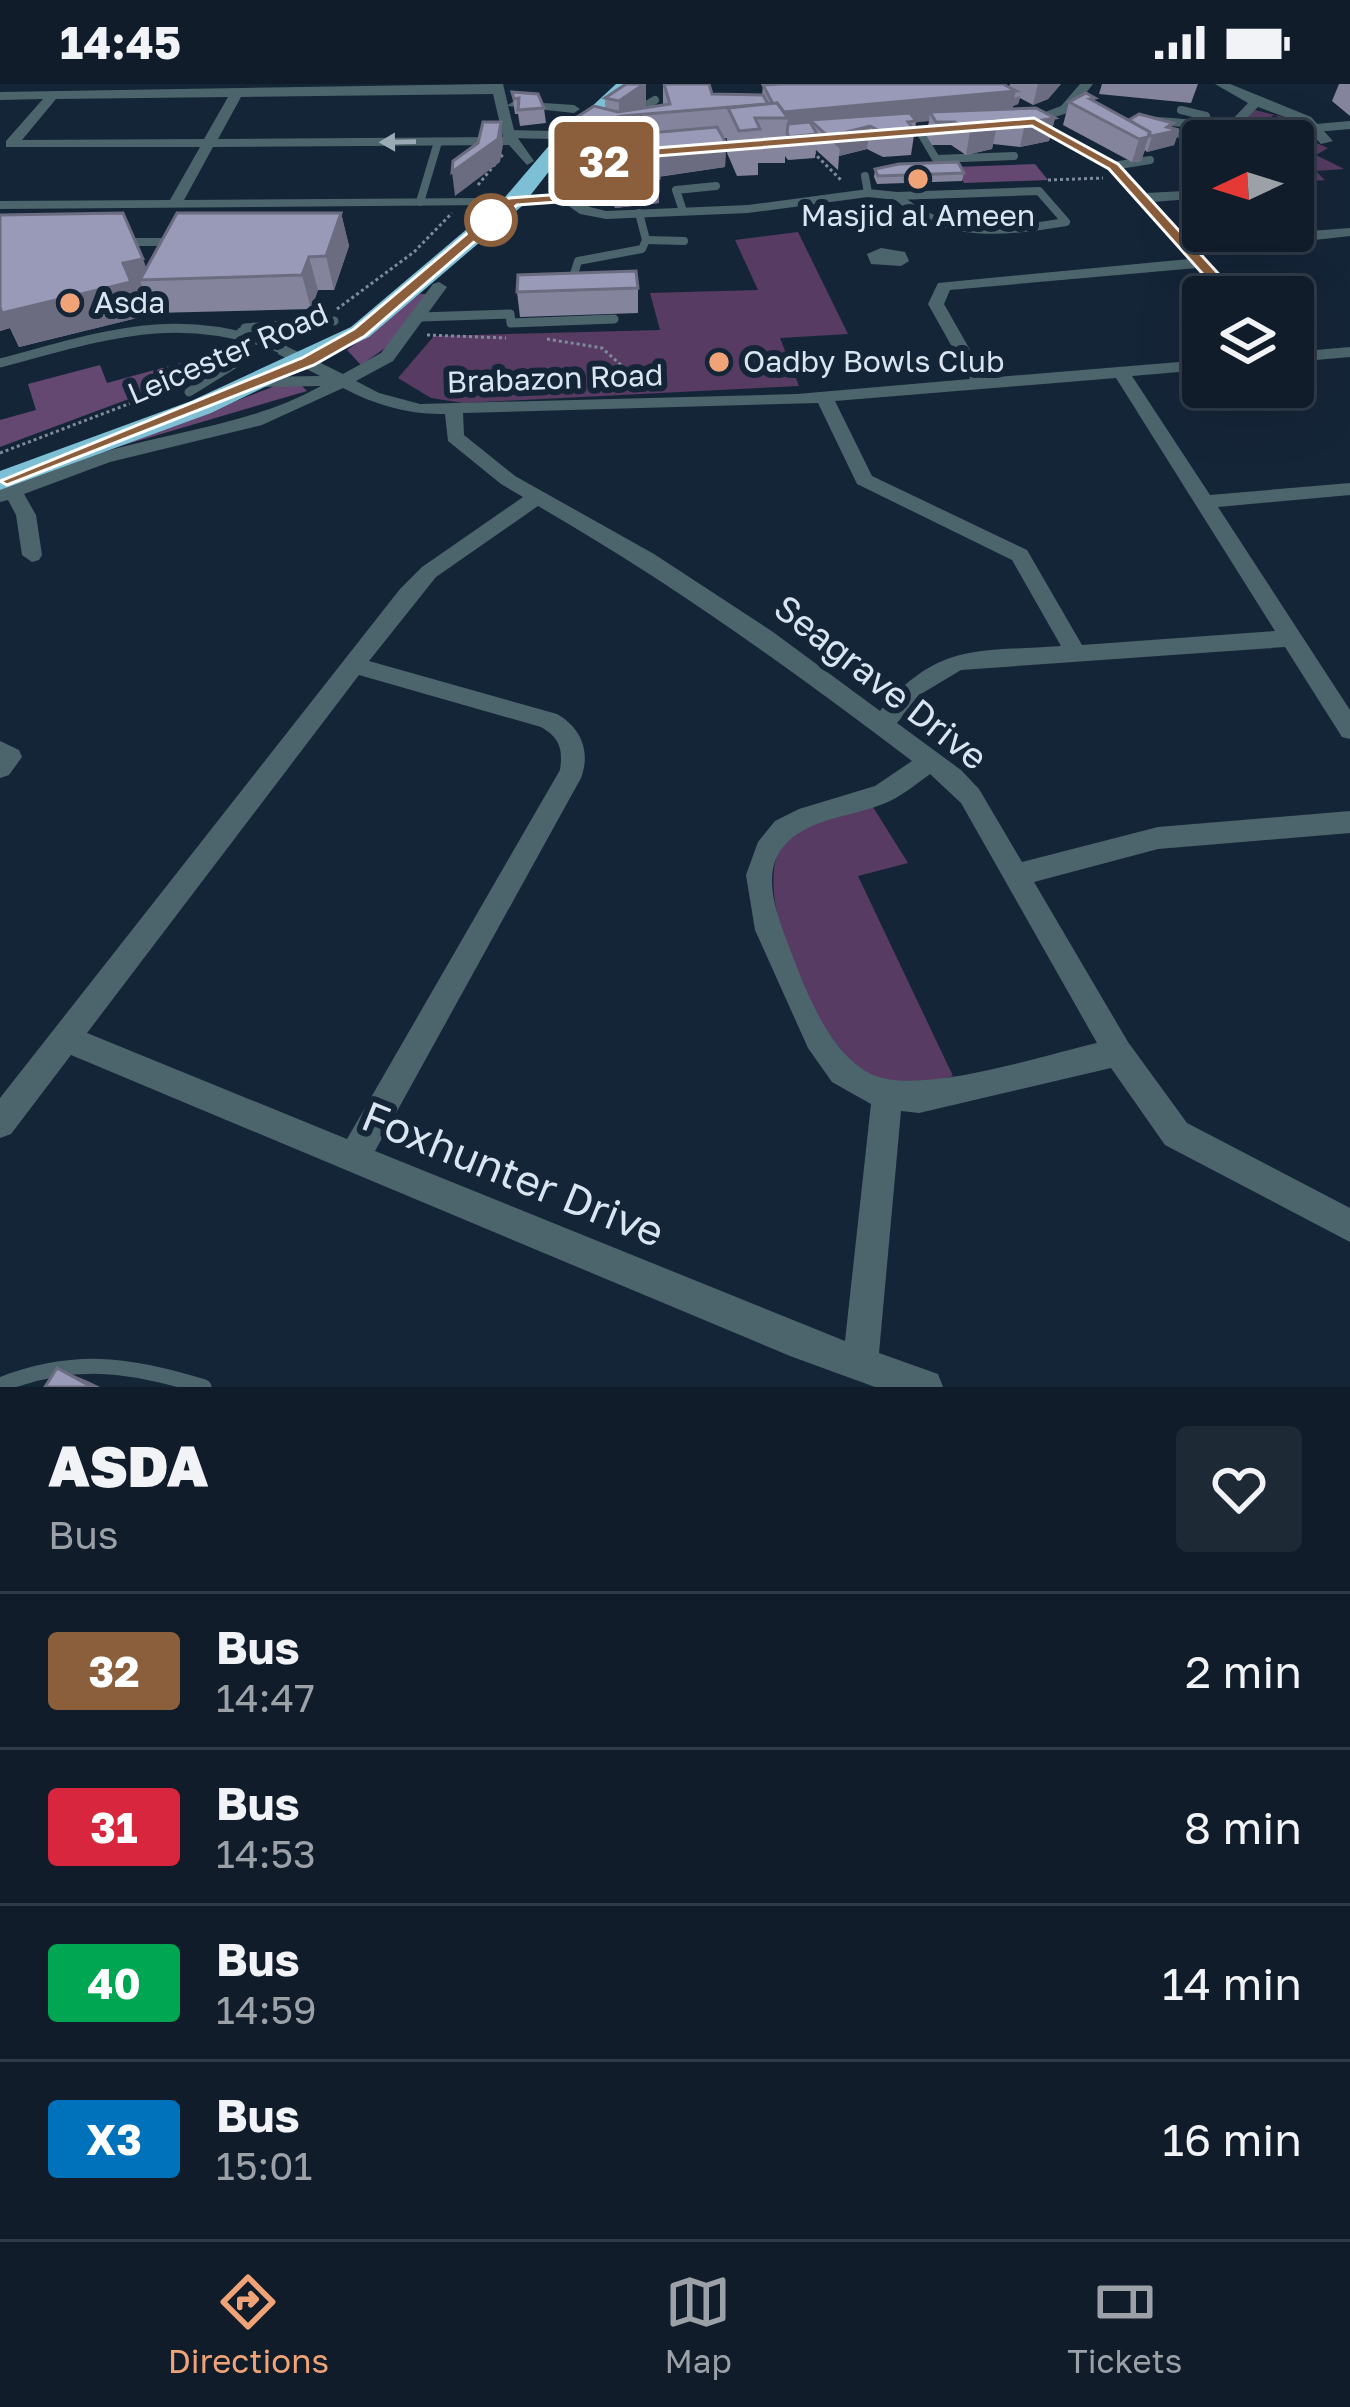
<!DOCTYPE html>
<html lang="en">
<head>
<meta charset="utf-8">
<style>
	body { margin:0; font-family:"Golos Text",sans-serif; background:#1e2936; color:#f1f3f6; height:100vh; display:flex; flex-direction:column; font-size:45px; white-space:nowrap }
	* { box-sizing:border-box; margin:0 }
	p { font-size:39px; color:#9ca1a8 }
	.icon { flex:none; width:66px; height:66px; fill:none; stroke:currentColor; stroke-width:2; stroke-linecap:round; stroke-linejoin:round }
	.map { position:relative; height:1303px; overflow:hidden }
	.sheet { display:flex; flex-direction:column; background:#101c2a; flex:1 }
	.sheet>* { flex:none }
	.badge { padding:0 24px; border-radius:9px; font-size:42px; line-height:78px }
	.needle { width:78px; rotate:266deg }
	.tools { position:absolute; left:1182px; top:36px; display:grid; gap:24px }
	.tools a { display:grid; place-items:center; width:132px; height:132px; border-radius:12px; background:#101c2a; box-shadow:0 12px 48px #0002,0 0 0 3px #303a47; font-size:60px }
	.map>.badge { position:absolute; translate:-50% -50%; box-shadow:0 0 0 6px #fff }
	.round { display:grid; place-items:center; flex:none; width:126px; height:126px; border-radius:12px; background:#1e2936 }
	.headline { display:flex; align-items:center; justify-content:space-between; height:204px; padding:0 48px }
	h1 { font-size:57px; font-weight:800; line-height:90px }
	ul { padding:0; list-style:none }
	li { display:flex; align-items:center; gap:36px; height:156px; padding:0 48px; border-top:3px solid #303a47 }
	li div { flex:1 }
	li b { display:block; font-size:45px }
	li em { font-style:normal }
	li .badge { min-width:132px; font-weight:700; text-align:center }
	.status { display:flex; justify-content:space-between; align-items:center; height:84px; padding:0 60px; background:#101c2a; direction:ltr }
	.status svg { height:33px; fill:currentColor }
	.dock { display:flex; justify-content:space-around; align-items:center; height:168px; border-top:3px solid #303a47; background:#101c2a; font-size:33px; color:#9ca1a8 }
	.dock a { display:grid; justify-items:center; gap:6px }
	.dock .selected { color:#efa377 }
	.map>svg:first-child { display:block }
	.green { fill:#573b62 }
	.forest { fill:#654871 }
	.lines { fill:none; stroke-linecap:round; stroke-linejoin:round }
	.path { stroke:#7d8b9b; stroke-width:3; stroke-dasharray:3 3; stroke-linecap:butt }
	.lane-far2 { stroke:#4c656d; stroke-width:8 }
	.lane-far1 { stroke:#4c656d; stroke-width:9 }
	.lane { stroke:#4c656d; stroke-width:15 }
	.street { fill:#4c656d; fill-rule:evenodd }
	.highway { fill:#7dbfd4; fill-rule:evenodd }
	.wall { fill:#84849d }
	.shaded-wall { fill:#6b6c80 }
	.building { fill:#999ab7; stroke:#6b6c80; stroke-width:3 }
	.oneway { fill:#9aabb6 }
	.line { fill:#8b5e3c; stroke:#fff; stroke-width:3 }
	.poi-dot { fill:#efa377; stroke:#152538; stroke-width:4.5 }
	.stop-dot { fill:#fff; stroke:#8b5e3c; stroke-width:6 }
	.labels { text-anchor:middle; stroke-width:12; stroke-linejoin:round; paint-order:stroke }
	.far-poi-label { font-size:30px; fill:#dae5f2; stroke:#152538; text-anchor:start }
	.far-street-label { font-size:30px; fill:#dae5f2; stroke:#152538 }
	.street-label { font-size:36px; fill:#dae5f2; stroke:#152538 }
	.near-street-label { font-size:42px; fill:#dae5f2; stroke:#152538 }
</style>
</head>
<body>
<div class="status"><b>14:45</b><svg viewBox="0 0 49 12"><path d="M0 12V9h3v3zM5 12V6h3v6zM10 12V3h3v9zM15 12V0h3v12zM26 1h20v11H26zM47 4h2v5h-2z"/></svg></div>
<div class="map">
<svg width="1350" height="1303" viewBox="0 0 1350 1303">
	<rect width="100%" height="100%" fill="#152538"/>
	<g class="green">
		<polygon points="1255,26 1300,37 1310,47 1300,52 1328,64 1316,71 1344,85 1316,87 1325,96 1293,99 1296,58 1275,48 1292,39 1274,31 1254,44 1265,51 1257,57 1234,48"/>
		<polygon points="798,148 848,250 780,254 799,302 463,319 431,314 398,294 434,252 660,246 650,209 758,206 735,156"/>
		<path d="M 873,723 L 908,779 L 858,792 L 953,992 C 923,1000 890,1006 863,987 C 817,956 744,803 786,755 C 804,736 849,731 873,723 Z"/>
	</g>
	<g class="forest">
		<polygon points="1035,80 1048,96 964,99 955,83"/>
		<polygon points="420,210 427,210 388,262 361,281 347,266"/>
		<polygon points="237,257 243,263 204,287 0,363 0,336 36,326 28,300 100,281 107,299 213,270"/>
		<polygon points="300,300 307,307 117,363 275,302"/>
	</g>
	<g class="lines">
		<g class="path">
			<polyline points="1249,51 1285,46"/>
			<polyline points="1293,66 1304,58"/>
			<polyline points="813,68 842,97"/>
			<polyline points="1048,96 1103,94"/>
			<polyline points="478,101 504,69"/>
			<polyline points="1293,101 1315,110"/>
			<polyline points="337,225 414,168 452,129"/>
			<polyline points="427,251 506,254"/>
			<polyline points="547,255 602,264 643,301"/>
			<polyline points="0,369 173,303"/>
		</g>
		<g class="lane-far2">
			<polyline points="638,26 655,16"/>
			<polyline points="1146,36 1196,40 1206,32 1181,26"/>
			<polyline points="1316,44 1350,41"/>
			<polyline points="919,46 936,75 1014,72"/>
			<polyline points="1162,47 1218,56"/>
			<polyline points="508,50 553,51"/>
			<polyline points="1113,82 1150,76"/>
			<polyline points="865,92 868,109 897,112"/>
			<path d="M 1039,107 L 1066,138 C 1005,148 946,156 897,112 Z"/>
			<polyline points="420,118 438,58"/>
			<polyline points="683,127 676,106 716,102"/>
			<polyline points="646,156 684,157"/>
			<polyline points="119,158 177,158"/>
			<polyline points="571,200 578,177 642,165 646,156 639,129"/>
		</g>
		<g class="lane-far1">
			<polyline points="421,233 510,230 511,239 614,235"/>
			<polyline points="245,244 334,237"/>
			<path d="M 0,279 C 103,252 180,223 284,266"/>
			<polyline points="189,308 236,279 250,258 241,248"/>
		</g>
		<path class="lane" d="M 0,1301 C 74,1272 130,1280 204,1303"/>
		<g class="street">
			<path d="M 491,0 L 503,0 L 508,21 L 514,17 L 574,21 L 580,25 L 574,29 L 508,22 L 515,50 L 534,77 L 527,81 L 509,61 L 213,63 L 184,116 L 483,114 L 488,115 L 488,121 L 0,125 L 0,117 L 170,116 L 200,63 L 6,63 L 6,57 L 43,15 L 0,16 L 0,8 ZM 493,10 L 503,53 L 218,55 L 241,13 ZM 228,13 L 204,55 L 22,56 L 56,15 Z"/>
			<path d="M 1080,0 L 1093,0 L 1071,28 L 1042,37 L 1118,79 L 1146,109 L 1203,106 L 1203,114 L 1153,118 L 1240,213 L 1223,213 L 1197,184 L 950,206 L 944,220 L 986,294 L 1203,276 L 1203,286 L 1132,292 L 1210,411 L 1350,399 L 1350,411 L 1218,423 L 1350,626 L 1350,655 L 1342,653 L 1285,563 L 961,586 L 921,610 L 897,639 L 961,686 L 979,705 L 1022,778 L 1158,743 L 1350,727 L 1350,749 L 1158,765 L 1034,798 L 1128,958 L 1187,1039 L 1350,1124 L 1350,1158 L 1165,1061 L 1111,984 L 919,1029 L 901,1027 L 879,1269 L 938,1290 L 943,1303 L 875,1303 L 790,1272 L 71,971 L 11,1050 L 0,1054 L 0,1014 L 400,505 L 422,483 L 523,413 L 501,400 L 448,357 L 445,330 C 409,331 375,321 343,304 L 262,341 L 110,378 L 24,410 L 36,431 L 42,471 L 39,476 L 32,478 L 22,471 L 16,431 L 8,416 L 0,418 L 0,405 C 31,393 64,380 97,370 C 172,347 251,341 321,302 L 257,303 L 248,298 L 257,293 L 320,292 L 278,270 L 278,262 L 284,261 L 343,290 L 381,269 L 433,200 L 439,198 L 447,203 L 393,277 L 356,297 L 379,309 L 420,320 L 797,310 L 970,295 L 928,220 L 938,199 L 1189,175 L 1108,85 L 1030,41 L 1020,44 L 1013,40 L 1061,22 ZM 1116,294 L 1275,547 L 1082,561 L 1027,466 L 872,392 L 835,317 ZM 818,319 L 857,400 L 1012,476 L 1061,562 C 977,568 939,558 880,627 L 773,548 L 654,470 L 515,392 L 464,351 L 463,329 ZM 538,422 C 670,498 791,585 912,677 L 875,702 L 799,725 L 775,737 L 758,758 L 746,791 L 755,846 L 808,964 L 832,998 L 871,1020 L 845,1257 L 375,1067 L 581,694 C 591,667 581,644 557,630 L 369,577 L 436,493 ZM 359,591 L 541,643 C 560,654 563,665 560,686 L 347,1055 L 87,949 ZM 930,690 L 961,719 L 1097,959 C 1044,971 918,1013 871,990 C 828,969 804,902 788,860 C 777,831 761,790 783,763 C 807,734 851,733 883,720 C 901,713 915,701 930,690 Z"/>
			<polygon points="1215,0 1230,0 1311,33 1333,57 1321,60 1301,39 1258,23 1225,57 1212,57 1248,19"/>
			<polygon points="633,66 640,70 638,73 599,83 574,113 590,123 606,127 748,121 868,105 875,109 868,113 748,129 606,135 580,130 563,118 514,121 507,117 514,113 562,110 589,77"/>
			<polygon points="1350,144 1350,152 1297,158 1289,153 1297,148"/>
			<polygon points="881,164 905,168 909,177 901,182 871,180 867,170"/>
			<polygon points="1350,263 1350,273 1293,278 1293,268"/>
			<polygon points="0,657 19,666 22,673 9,691 0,694"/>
		</g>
		<polygon class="highway" points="616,0 636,0 561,72 522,122 369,253 211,329 0,406 0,387 191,317 351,243 506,112 547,64"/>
	</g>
	<g class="wall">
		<polygon points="626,0 646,0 646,24 663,21 663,0 712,10 762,11 763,1 1009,3 1010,0 1061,0 1048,15 1033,21 1020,14 1018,20 1013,22 1012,25 1055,34 1049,57 1020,63 993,60 992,65 966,71 951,61 932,61 926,51 929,37 916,38 911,71 883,73 867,65 839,72 838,86 816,66 815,74 788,76 785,72 785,79 758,79 758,91 737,92 727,69 727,54 723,55 726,59 725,83 658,93 659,119 615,124 603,95 602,71 604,68 554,80 605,25 605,14"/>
		<polygon points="1102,0 1198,0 1191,19 1099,10"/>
		<polygon points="1339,0 1350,0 1350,32 1332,17"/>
		<polygon points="512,8 544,24 546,39 520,42 518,30 515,30 514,23"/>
		<polygon points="1094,17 1129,36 1179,46 1174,61 1147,68 1145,66 1141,77 1132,78 1063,41 1069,18"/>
		<polygon points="875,85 964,89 962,97 877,100 874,93"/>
		<polygon points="341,129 349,162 334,206 318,206 311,225 153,229 145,210 137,212 145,232 19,263 10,244 0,247 0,131 146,184"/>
		<polygon points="638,204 638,229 520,233 517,208"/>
	</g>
	<g class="shaded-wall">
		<polygon points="644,0 646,0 646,29 622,32 623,63 554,80 552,49 619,33 619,17"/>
		<polygon points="1038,0 1061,0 1048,15 1033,21"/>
		<polygon points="1016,7 1014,14 1020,12 1018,20 1013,22 1011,29 930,28 929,37 908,38 907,39 870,43 867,65 839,72 840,63 810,36 809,49 787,49 788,34 778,29"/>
		<polygon points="1055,34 1049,57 1020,63 1025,39"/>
		<polygon points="501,38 503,61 500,78 455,112 452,88"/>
		<polygon points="1173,39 1170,48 1179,46 1174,61 1147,68 1152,52"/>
		<polygon points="997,42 992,65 966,71 970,47"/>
		<polygon points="1150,48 1141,77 1132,78 1139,55"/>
		<polygon points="726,59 725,83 648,94 648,71"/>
		<polygon points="659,94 659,119 615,124 614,99"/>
		<polygon points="341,129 349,162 334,206 326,172"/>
		<polygon points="309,173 318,206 311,225 302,191"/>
		<polygon points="143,175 151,196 140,196 145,210 137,212 145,232 19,263 10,244 0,247 0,217"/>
		<polygon points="57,1284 90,1298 100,1303 92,1303"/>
	</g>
	<g class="building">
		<polygon points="626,0 644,0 619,17 605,14"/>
		<polygon points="664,0 709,0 712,10 763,11 768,20 622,32 552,49 594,22 618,28 670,20"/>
		<polygon points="782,0 1003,0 1016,7 784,28 777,19 773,20 763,1"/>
		<polygon points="512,8 538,10 544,24 518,26 519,14 514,15"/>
		<polygon points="1086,9 1095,14 1090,15 1150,48 1148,53 1139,55 1069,18"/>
		<polygon points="777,19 788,34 755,34 760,45 739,47 728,24"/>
		<polygon points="1036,24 1055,34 1025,39 994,37 997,42 970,47 955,38 936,38 930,28"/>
		<polygon points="910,29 916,37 908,38 915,47 886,50 870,42 838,50 840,63 810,36"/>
		<polygon points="1139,30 1173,39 1167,43 1179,46 1152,52 1149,50 1150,48 1129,36"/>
		<polygon points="483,38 501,38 498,55 452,88 453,77 478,59"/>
		<polygon points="810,38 817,50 789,53 787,49 788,40"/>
		<polygon points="717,43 726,59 648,71 659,94 614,99 602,71 612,58 640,55 638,50"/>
		<polygon points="958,78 964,89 878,92 875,85 899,80"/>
		<polygon points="123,129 143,175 123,179 131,198 2,229 0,223 0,131"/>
		<polygon points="177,129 341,129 326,172 309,173 302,191 140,196"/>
		<polygon points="636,187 638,204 517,208 518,191"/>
		<polygon points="57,1284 92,1303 45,1303"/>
	</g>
	<defs><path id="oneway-solid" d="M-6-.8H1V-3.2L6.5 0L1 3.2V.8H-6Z" transform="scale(3)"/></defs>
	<use class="oneway" href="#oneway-solid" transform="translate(398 58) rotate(179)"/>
	<polygon class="line" points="1034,34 1118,80 1237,210 1237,216 1226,216 1109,85 1032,42 631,74 598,83 571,117 517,121 365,252 314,281 7,401 0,397 302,274 354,245 509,114 562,110 589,78 630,66"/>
	<g class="poi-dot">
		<circle cx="918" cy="95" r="12"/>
		<circle cx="70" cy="219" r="12"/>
		<circle cx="719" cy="278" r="12"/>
	</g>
	<circle class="stop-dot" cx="491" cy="136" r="24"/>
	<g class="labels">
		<g class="far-poi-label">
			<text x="918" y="142" text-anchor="middle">Masjid al Ameen</text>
			<text x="94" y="229">Asda</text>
			<text x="743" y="288">Oadby Bowls Club</text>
		</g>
		<g class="far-street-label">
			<text transform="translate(228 270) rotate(-23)" y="10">Leicester Road</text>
			<text transform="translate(555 295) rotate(-2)" y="10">Brabazon Road</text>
		</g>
		<g class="street-label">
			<text transform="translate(881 598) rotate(38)" y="13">Seagrave Drive</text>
		</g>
		<g class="near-street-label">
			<text transform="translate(513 1090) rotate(22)" y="15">Foxhunter Drive</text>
		</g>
	</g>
</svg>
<div class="tools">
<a><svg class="needle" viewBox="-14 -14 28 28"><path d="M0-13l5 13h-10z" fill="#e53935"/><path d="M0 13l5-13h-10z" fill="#9ca1a8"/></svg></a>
<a><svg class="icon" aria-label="layers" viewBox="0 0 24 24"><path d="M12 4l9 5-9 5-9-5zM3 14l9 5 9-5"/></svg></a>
</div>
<b class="badge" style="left:604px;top:77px;background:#8b5e3c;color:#fff">32</b>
</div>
<section class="sheet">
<div class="headline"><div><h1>ASDA</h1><p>Bus</p></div><a class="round"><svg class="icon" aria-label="heart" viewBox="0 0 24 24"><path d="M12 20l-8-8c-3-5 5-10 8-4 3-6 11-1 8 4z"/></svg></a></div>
<ul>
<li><span class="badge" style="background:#8b5e3c;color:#fff">32</span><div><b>Bus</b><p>14:47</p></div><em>2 min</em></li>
<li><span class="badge" style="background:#d7263d;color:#fff">31</span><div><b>Bus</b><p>14:53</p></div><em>8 min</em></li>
<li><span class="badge" style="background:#00a651;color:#fff">40</span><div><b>Bus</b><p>14:59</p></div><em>14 min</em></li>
<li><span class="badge" style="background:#0072bc;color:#fff">X3</span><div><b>Bus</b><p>15:01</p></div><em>16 min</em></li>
</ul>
</section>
<nav class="dock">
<a class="selected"><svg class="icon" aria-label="directions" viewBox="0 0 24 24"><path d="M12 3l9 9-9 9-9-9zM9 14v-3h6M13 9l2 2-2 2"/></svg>Directions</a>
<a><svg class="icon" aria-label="map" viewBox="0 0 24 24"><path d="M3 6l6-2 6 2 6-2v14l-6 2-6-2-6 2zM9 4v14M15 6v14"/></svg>Map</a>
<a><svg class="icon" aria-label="tickets" viewBox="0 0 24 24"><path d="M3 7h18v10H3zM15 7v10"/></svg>Tickets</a>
</nav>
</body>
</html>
